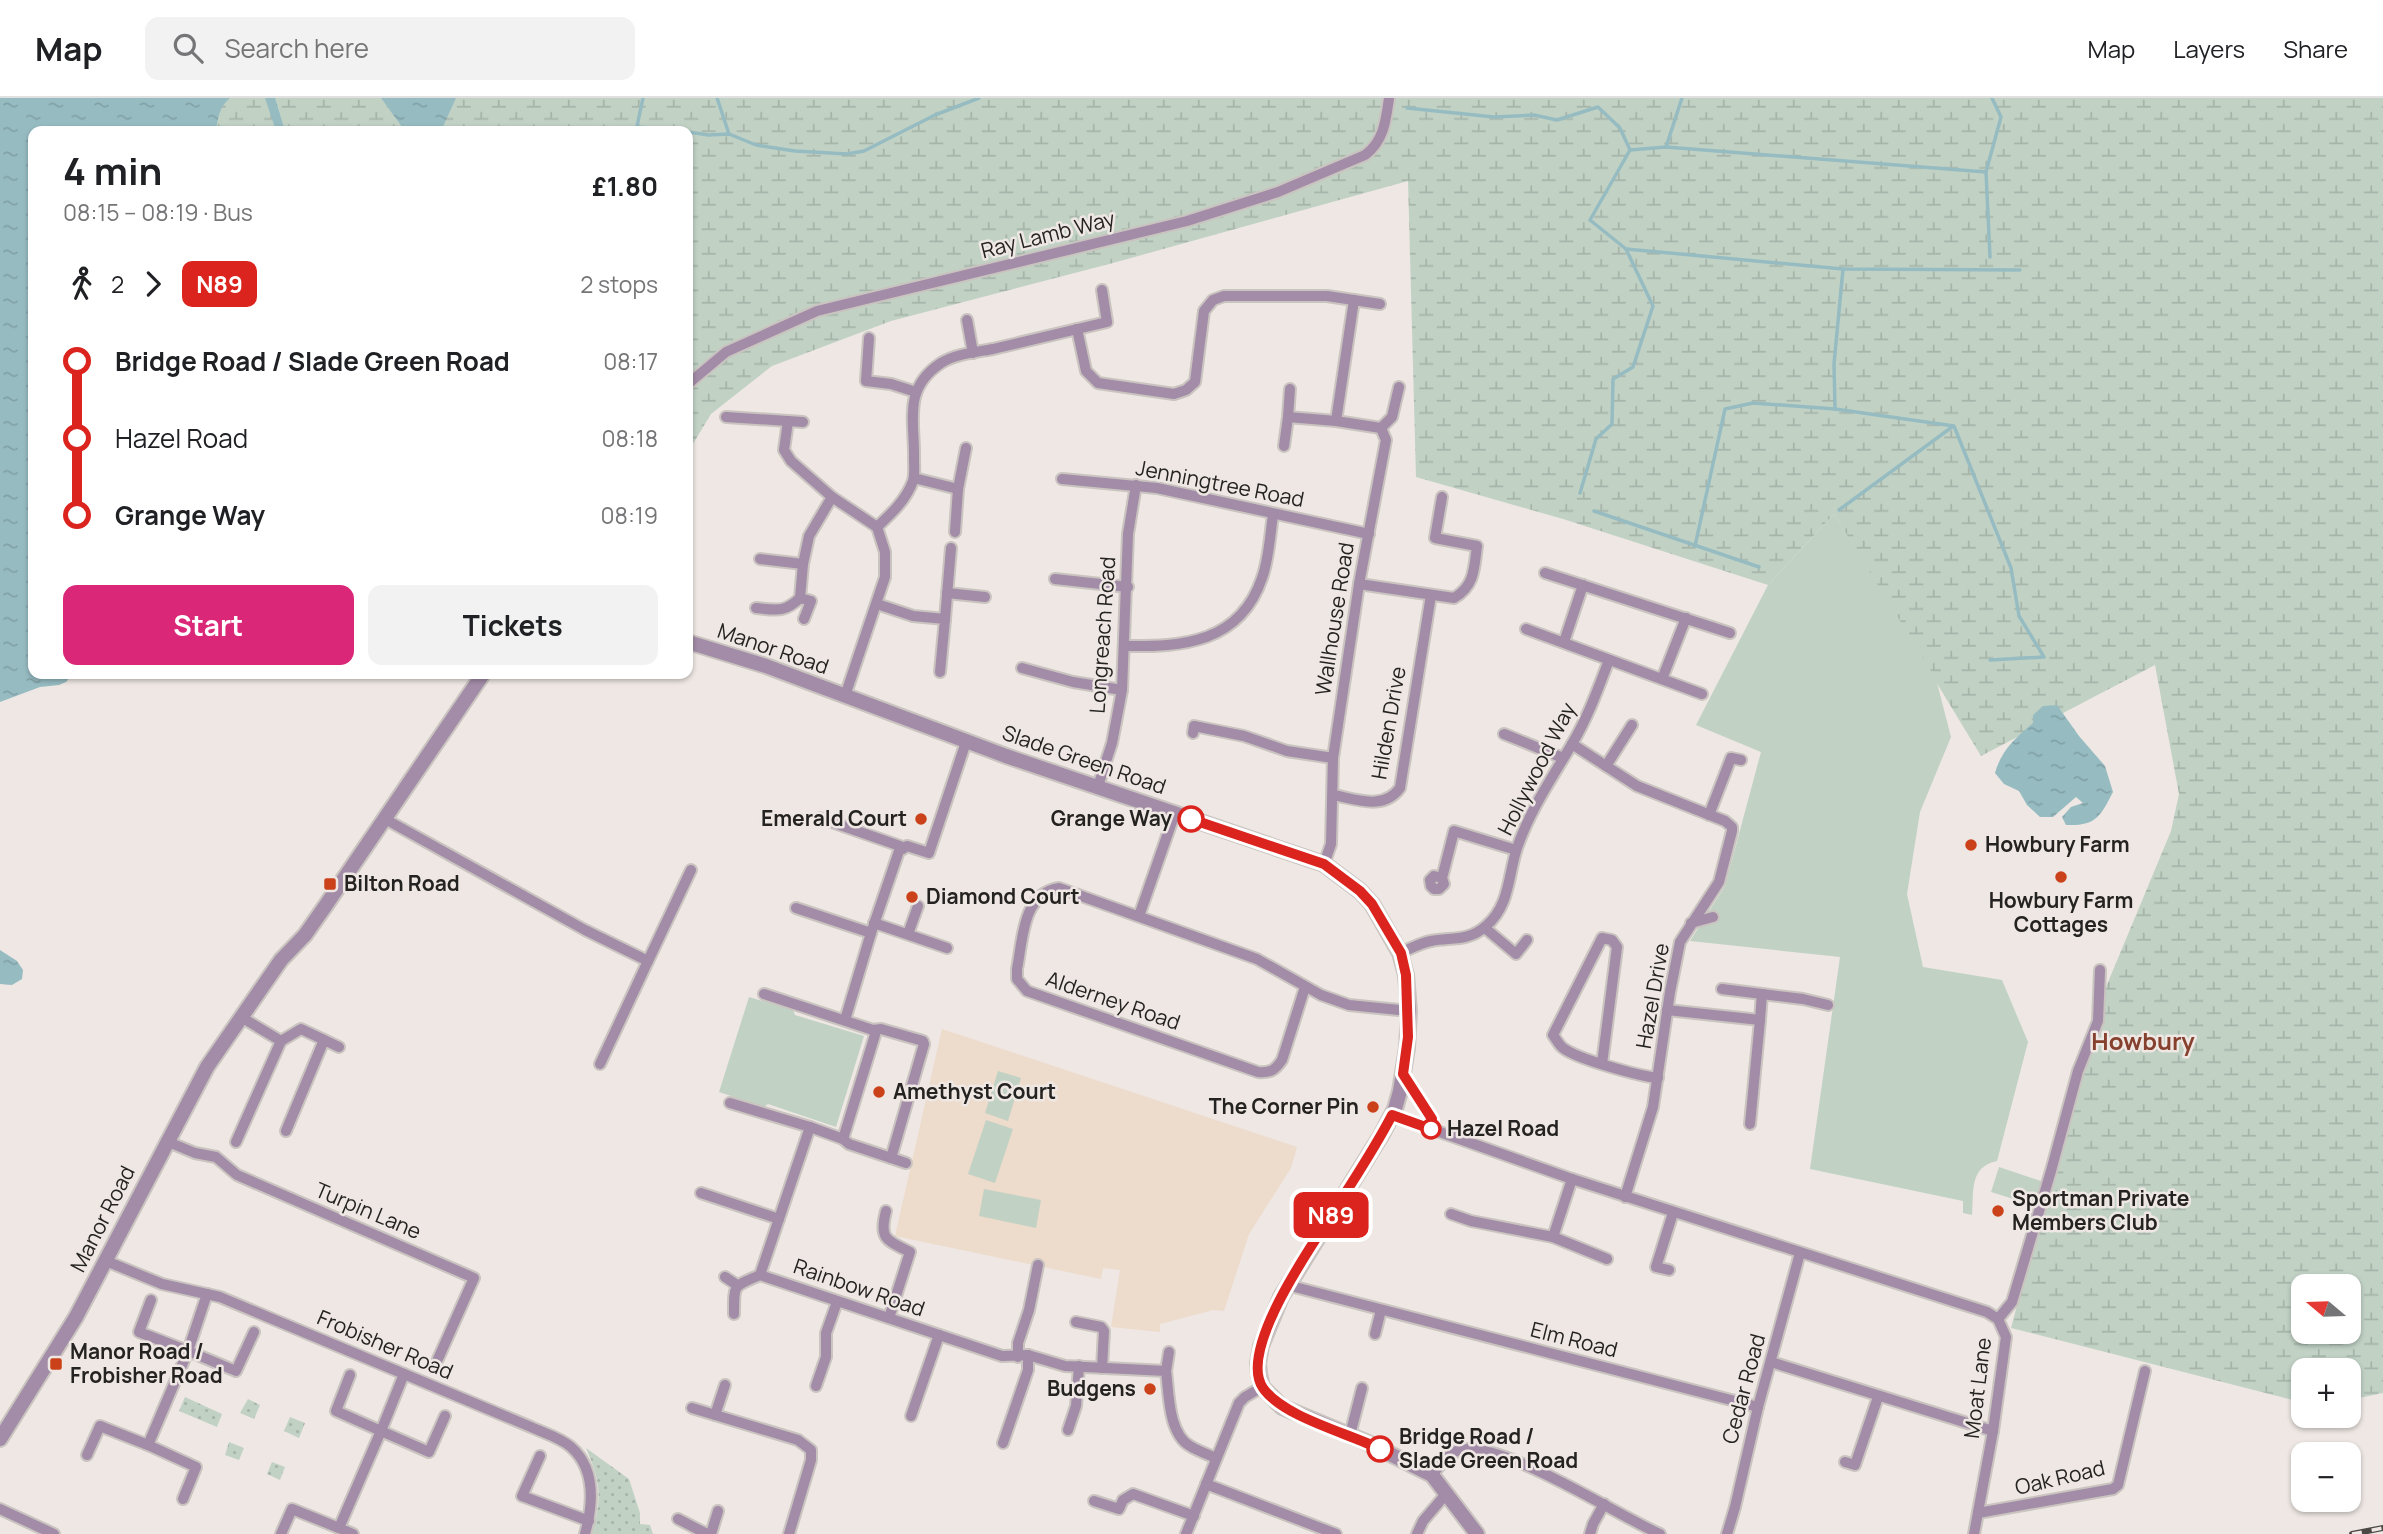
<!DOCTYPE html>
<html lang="en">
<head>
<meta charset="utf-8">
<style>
	body { margin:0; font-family:Manrope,sans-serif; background:#f2f2f2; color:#202124; height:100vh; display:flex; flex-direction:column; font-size:26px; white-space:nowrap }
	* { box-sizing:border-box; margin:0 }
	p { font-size:23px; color:#757577 }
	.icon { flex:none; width:38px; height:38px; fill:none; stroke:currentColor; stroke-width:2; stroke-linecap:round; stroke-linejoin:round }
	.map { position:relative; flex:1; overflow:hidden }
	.sheet { position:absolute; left:28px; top:28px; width:665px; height:553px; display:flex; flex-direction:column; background:#fff; border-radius:14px; box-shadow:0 2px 5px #0004 }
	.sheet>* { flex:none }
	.badge { padding:0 14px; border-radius:10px; font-size:24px; line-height:46px }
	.needle { width:46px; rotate:289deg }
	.controls { position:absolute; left:2291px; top:1176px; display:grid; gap:14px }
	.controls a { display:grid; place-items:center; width:70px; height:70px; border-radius:14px; background:#fff; box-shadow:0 2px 5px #0004; font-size:35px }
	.map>.badge { position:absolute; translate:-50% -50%; box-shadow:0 0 0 4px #fff }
	.legs { display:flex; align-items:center; gap:10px; height:77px; padding:0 35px; font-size:23px }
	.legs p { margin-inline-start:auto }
	.head { display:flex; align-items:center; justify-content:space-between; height:119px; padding:0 35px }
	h1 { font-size:38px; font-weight:700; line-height:52px }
	.primary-button { display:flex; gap:14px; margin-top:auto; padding:14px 35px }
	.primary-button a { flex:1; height:80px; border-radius:14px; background:#db2777; color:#fff; font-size:28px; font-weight:700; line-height:80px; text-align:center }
	.primary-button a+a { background:#f2f2f2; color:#202124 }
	ul { padding:0 35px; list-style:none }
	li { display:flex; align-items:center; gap:24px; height:77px; font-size:26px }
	li i { display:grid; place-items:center; width:10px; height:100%; margin:0 9px; background:currentColor }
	li i::after { content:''; width:18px; height:18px; margin:-9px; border:5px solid; border-radius:50%; background:#fff }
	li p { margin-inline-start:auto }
	li:first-child i { background:linear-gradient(#0000 50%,currentColor 0) }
	li:last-child i { background:linear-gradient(currentColor 50%,#0000 0) }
	header { display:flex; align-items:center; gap:42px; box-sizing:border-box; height:98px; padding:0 35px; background:#fff; border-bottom:2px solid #e0e0e0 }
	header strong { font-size:33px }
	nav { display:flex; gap:38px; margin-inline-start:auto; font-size:24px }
	.search { width:490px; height:63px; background:#f2f2f2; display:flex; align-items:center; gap:18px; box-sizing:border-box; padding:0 24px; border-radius:14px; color:#757577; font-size:26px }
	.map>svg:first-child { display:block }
	.education { fill:#eddbcb }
	.grass { fill:url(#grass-dots) }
	.wetland { fill:url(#wetland-marsh); fill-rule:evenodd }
	.park { fill:#c1d2c5 }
	.water { fill:url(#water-ripples) }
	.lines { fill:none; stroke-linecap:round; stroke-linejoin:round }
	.stream { stroke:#96bcc2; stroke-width:3.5 }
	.minor-casing { stroke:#cac4c0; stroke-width:14 }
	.tertiary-casing { stroke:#cac4c0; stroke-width:18 }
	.minor { stroke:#a28ca7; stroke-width:10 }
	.tertiary { stroke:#a28ca7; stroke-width:14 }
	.rail-casing { stroke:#4b4846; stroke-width:6 }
	.rail { stroke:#eee7e3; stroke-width:3.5; stroke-dasharray:10; stroke-linecap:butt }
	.line-1-casing { stroke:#fff; stroke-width:16 }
	.line-1 { stroke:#dc241f; stroke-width:10 }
	.poi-dot { fill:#ca411a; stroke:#eee7e3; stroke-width:2.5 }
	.stop-1-dot { fill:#fff; stroke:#dc241f; stroke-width:3.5 }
	.labels { text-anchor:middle; stroke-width:5; stroke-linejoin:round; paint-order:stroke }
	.street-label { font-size:21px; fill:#252321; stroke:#eee7e3 }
	.poi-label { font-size:21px; font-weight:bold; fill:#252321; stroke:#eee7e3; text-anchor:start }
	.stop-label { font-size:21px; font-weight:bold; fill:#252321; stroke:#eee7e3; text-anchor:start }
	.quarter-label { font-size:24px; font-weight:bold; fill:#86402e; stroke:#eee7e3 }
</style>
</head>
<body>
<header>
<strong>Map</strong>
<div class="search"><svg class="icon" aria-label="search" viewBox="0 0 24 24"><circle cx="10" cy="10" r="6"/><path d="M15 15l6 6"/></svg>Search here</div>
<nav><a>Map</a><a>Layers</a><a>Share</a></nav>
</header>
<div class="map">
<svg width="2383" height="1436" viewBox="0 0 2383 1436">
	<defs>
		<pattern id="grass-dots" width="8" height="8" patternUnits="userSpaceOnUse" patternTransform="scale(1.75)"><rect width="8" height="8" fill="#c1d2c5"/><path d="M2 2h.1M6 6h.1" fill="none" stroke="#a6b4a9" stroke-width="1.8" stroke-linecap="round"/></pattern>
		<pattern id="wetland-marsh" width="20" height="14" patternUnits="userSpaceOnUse" patternTransform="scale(1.75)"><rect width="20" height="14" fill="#c1d2c5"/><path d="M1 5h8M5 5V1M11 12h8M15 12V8" fill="none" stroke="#a6b4a9"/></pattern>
		<pattern id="water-ripples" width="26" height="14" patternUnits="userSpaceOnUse" patternTransform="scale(1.75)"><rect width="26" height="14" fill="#96bcc2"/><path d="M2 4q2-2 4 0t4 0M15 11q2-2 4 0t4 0" fill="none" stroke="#81a1a6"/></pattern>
	</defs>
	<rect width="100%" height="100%" fill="#eee7e3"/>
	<polygon class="education" points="942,931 1297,1049 1291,1070 1249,1136 1224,1213 1213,1212 1160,1226 1160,1234 1111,1229 1120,1172 1103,1170 1101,1181 895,1138"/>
	<g class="grass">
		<polygon points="185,1299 222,1316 217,1329 179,1313"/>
		<polygon points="248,1301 260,1307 254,1321 240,1315"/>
		<polygon points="290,1319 305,1325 299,1340 284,1333"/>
		<polygon points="229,1344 244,1350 239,1362 225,1357"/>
		<path d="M 586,1350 L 629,1381 L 640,1415 L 640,1426 L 650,1427 L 653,1436 L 592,1436 C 602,1399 601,1385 586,1350 Z"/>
		<polygon points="272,1364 285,1369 280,1382 267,1376"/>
	</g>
	<path class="wetland" d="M 60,0 L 2383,0 L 2383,1295 L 2349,1302 L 2348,1272 L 2303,1272 L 2303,1303 L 2297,1303 L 2011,1230 L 2033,1147 L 2057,1075 L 2062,1040 L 2079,979 L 2098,944 L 2106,889 L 2171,733 L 2179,696 L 2155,567 L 1981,658 L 1834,416 L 1768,487 L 1563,421 L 1416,379 L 1408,83 L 1113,165 L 891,223 L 772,268 L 711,316 L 688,354 L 688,33 L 54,33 ZM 2303,1188 L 2348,1188 L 2348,1234 L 2303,1234 Z"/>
	<g class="park">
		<path d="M 1834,416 L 1936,581 L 1951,639 L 1920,714 L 1907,796 L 1923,869 L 2002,882 L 2028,944 L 1997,1063 C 1969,1069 1974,1093 1972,1117 L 1963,1115 L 1963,1103 L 1810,1071 L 1840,859 L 1690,843 L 1725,788 L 1761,654 L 1696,627 L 1768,487 Z"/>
		<polygon points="749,899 793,912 795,917 864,938 836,1029 768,1006 764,1009 719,994"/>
		<polygon points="998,973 1021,980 1008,1023 985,1015"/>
		<polygon points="986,1022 1013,1031 995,1085 968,1076"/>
		<polygon points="1999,1069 2044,1084 2036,1108 1991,1094"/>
		<polygon points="984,1091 1041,1102 1036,1130 979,1118"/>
	</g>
	<g class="water">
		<path d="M 0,0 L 230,0 C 219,9 218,20 216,33 L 33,33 L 33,576 L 73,576 L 66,584 L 59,587 L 40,589 L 0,604 Z"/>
		<polygon points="265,0 275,0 285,33 276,33"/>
		<polygon points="381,0 456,0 441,33 405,33"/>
		<path d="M 2057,607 L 2079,638 L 2105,668 L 2113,694 C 2100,719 2096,728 2066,727 L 2062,719 L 2071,709 L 2083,705 L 2076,699 L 2053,719 L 2040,719 L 2027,707 L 2019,693 L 2004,686 L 1995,675 C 2001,653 2015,640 2033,625 L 2033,617 L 2043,608 Z"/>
		<polygon points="0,852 17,863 23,872 22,881 12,887 0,886"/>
	</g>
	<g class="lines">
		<g class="stream">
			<polyline points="717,0 729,36"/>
			<polyline points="1407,10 1494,19 1534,17 1557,22 1598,9 1620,30 1630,52 1590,122 1626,151 1653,208 1633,269 1613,281 1612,326 1596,341 1580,395"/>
			<polyline points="637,29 685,33"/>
			<polyline points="636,33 643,0"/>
			<polyline points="688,34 709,37 729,36 756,47 795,53 847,56 864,53 935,17 979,0"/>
			<polyline points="1666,49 1682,0"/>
			<polyline points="1630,52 1666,49 1986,74"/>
			<polyline points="1626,151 1843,171 2020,172"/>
			<polyline points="1990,159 1986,74 2001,19 1992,0"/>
			<polyline points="1835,311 1834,266 1843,171"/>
			<polyline points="1839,412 1952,329"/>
			<polyline points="1594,413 1759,469"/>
			<polyline points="1695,448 1725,311 1753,305 1835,311 1954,328 2011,470 2019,518 2044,559 1990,562"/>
		</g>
		<g class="minor-casing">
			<g id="minor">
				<polyline points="1354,202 1336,323 1381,330"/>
				<polyline points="967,222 973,255"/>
				<polyline points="1077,231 1086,273 1098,285 1174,296 1186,292 1195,284 1204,213 1213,202 1224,198 1327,198 1380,206"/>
				<polyline points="869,240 866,283 891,286 916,294"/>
				<path d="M 688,286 L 726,254 L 817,213 L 1187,123 L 1278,94 L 1365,57 C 1384,43 1386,22 1389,0"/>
				<polyline points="726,319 803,324"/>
				<polyline points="1288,319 1290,291"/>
				<polyline points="788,323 784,352 791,363 832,399 877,429 885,454 885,479 845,598"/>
				<polyline points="1284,348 1288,319 1336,323"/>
				<polyline points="914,380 958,391"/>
				<polyline points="1062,381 1157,390 1369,436"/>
				<path d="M 877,429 C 892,415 906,402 913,383 C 915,376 914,368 914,361 C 915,323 902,291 941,265 C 955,256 977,254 993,251 C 1031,242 1069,233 1107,224 L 1102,192"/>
				<polyline points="955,434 958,391 966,350"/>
				<polyline points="760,461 803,466"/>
				<polyline points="1545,475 1730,535"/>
				<polyline points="1055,481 1128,489"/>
				<path d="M 1359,486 L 1454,500 C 1475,488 1474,470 1477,448 L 1435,440 L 1442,399"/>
				<polyline points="947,495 985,499"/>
				<polyline points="877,506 913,518 945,521 940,574"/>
				<path d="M 756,510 C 777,512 784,515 800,500"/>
				<polyline points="804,521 811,503 800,500 803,466 809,438 832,399"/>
				<polyline points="945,521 951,450"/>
				<polyline points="1526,531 1702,596"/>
				<polyline points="1564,544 1583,487"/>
				<path d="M 1124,548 C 1183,549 1240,545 1262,480 C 1269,461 1270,437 1273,417"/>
				<polyline points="1022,570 1073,584 1122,592"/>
				<polyline points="1662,581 1686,520"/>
				<polyline points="1193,635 1194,628 1244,638 1287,653 1333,660"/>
				<polyline points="1504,636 1563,660"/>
				<polyline points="1572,646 1637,688 1725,723 1732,729 1732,733 1719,784 1680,844 1670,894 1653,1009 1625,1099"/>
				<polyline points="1606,668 1632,627"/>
				<polyline points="1098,688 1112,645 1122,592 1128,436 1136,387"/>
				<path d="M 1333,697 C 1357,701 1383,713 1400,690 L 1431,497"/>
				<polyline points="1709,717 1731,660 1741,662"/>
				<polyline points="820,720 900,748 903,751"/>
				<polyline points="385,721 585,832 648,863 691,772"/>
				<polyline points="1324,766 1331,746 1333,660 1359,486 1386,342 1381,330 1392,319 1399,289"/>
				<polyline points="1442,780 1434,778 1430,782 1431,788 1434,791 1439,791 1444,786 1442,780 1454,733 1516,752"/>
				<polyline points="796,810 871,835"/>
				<polyline points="1139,818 1175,715"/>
				<polyline points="874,825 947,850"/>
				<polyline points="1691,825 1713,819"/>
				<polyline points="1485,830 1516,856 1527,842"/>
				<polyline points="908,836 918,808"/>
				<path d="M 1400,855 C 1410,851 1420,845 1431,843 C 1451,839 1468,844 1486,828 C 1510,808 1508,777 1517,750 C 1530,712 1552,680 1572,646 C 1588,619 1598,591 1609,562"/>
				<path d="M 1305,889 L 1282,962 C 1275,972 1271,975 1258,974 L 1027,893 L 1017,881 L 1017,871 C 1023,841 1022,796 1059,790 L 1257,861 L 1321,897 L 1349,907 L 1409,913"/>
				<polyline points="1722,891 1762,896"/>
				<polyline points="764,896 873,932 881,931 923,943 924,946 891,1060"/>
				<polyline points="1667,912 1760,922 1750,1026"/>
				<polyline points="241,919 281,943 301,931 339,949"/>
				<polyline points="845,922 871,835 899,753 907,748 929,755 966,644"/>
				<polyline points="1760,922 1762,896 1803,901 1828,907"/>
				<path d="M 873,932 L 875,937 L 843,1041 L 810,1029 L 760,1177 L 1002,1258 L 1028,1257 L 1065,1268 L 1166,1273 C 1169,1295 1168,1335 1190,1348 C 1198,1353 1207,1356 1216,1360"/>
				<polyline points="600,966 648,863"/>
				<path d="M 1602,966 L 1617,849 L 1612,842 L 1602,840 L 1553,937 C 1556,941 1559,947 1563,950 C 1577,961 1639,978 1658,980"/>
				<polyline points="1403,976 1432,1021 1431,1031"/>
				<polyline points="730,1005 810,1029"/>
				<polyline points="1392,1017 1572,1081 1987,1214 1998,1221 2006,1239 1993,1333 1974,1436"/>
				<polyline points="286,1033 324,942"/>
				<polyline points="843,1041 849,1046 906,1065"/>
				<polyline points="166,1043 195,1055 216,1059 237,1077 474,1180 438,1261"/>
				<polyline points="236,1044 281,943"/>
				<polyline points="701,1095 779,1121"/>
				<path d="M 886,1113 C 879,1141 886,1142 910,1154 L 889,1220"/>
				<polyline points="1451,1116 1471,1123 1553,1139 1607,1161"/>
				<polyline points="1553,1139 1572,1081"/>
				<path d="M 106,1163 L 162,1186 L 220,1199 L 531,1329 C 544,1335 561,1340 571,1349 C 596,1371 593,1407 585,1436"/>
				<polyline points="1669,1172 1656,1169 1673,1115"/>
				<polyline points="725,1179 737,1187"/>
				<polyline points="1287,1187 1758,1309"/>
				<polyline points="207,1196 188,1253 236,1273 254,1234"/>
				<path d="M 734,1216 C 734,1185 733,1189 760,1177"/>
				<polyline points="1998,1221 2012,1204 2051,1073 2078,973 2098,923 2100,872"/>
				<polyline points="1076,1224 1101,1229 1104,1233 1102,1270"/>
				<polyline points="1375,1236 1381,1212"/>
				<polyline points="1018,1259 1018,1245 1029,1212 1038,1167"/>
				<polyline points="1771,1264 1993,1333"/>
				<polyline points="1166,1273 1169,1254"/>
				<polyline points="350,1277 336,1313 381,1333 404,1276"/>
				<polyline points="816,1288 826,1259 826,1235 837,1204"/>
				<polyline points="692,1310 798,1342 811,1352 811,1362 789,1436"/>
				<polyline points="715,1317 725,1287"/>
				<polyline points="911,1318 939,1237"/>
				<polyline points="1068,1332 1076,1308 1079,1268"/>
				<polyline points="1350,1337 1362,1290"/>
				<polyline points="1003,1345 1028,1272 1028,1257"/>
				<polyline points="148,1347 196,1369 183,1401"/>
				<polyline points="87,1357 100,1328 148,1347 188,1253 139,1234 151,1202"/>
				<polyline points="540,1358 522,1398 589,1423"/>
				<polyline points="1845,1364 1855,1367 1878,1299"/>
				<path d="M 1432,1377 C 1440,1368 1447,1356 1459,1352 C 1501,1341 1618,1418 1660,1436"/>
				<polyline points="1206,1386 1336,1436"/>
				<polyline points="1094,1403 1119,1411 1123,1402 1133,1396 1194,1418"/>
				<polyline points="0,1411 54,1436"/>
				<polyline points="1978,1415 2113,1391 2118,1387 2145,1273"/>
				<polyline points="678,1421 707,1436"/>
				<polyline points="281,1436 292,1411 339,1430"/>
				<polyline points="353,1436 339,1430 381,1333 429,1354 445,1318"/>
				<polyline points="711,1436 718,1413"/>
				<polyline points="1186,1436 1239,1305 1245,1299 1262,1289"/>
				<polyline points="1417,1436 1423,1423 1446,1396"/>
				<polyline points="1590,1436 1593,1426 1604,1406"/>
				<polyline points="1727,1436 1735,1409 1758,1309 1800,1155"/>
			</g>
		</g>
		<g class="tertiary-casing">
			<g id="tertiary">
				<polyline points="688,544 766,568 1006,658 1324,766 1360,793 1372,806 1400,855 1406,877 1409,913 1407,950 1400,993 1395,1011 1382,1036 1281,1199 1261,1248 1258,1265 1259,1276 1262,1289 1282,1309 1366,1344 1432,1377 1477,1436"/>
				<polyline points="0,1341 76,1219 207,969 281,862 305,837 326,807 483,576"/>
			</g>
		</g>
		<use href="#minor" class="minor"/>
		<use href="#tertiary" class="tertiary"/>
		<g class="rail-casing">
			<polyline id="rail" points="2352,1436 2383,1430"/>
		</g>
		<use href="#rail" class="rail"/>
	</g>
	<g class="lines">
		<g class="line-1-casing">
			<path id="line-1" d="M 1191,721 L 1324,766 L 1360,793 L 1372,806 L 1401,855 L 1406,877 L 1408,939 L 1403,976 L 1432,1021 L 1431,1031 L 1392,1017 C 1375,1050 1354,1081 1334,1113 C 1313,1146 1237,1252 1263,1290 C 1283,1319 1348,1335 1380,1351"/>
		</g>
		<use href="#line-1" class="line-1"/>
	</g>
	<g class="poi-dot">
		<circle cx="921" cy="721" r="7"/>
		<circle cx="1971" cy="747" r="7"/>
		<circle cx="2061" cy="779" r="7"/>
		<rect x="323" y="779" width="14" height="14" rx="3.5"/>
		<circle cx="912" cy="799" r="7"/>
		<circle cx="879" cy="994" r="7"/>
		<circle cx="1373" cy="1009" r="7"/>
		<circle cx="1998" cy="1113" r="7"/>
		<rect x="49" y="1259" width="14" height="14" rx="3.5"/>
		<circle cx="1150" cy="1291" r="7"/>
	</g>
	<g class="stop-1-dot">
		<circle cx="1191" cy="721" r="12"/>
		<circle cx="1431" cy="1031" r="9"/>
		<circle cx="1380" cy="1351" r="12"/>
	</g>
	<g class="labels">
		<g class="street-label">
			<text transform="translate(1048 137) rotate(-14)" y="7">Ray Lamb Way</text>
			<text transform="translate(1220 386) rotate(11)" y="7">Jenningtree Road</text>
			<text transform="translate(1335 521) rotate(-81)" y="7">Wallhouse Road</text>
			<text transform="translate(1103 537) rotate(-86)" y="7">Longreach Road</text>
			<text transform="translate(773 551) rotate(19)" y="7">Manor Road</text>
			<text transform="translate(1389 625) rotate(-80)" y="7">Hilden Drive</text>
			<text transform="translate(1084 662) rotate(19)" y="7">Slade Green Road</text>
			<text transform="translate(1537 671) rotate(-63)" y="7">Hollywood Way</text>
			<text transform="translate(1653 898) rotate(-80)" y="7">Hazel Drive</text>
			<text transform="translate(1113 903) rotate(19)" y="7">Alderney Road</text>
			<text transform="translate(368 1113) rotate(23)" y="7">Turpin Lane</text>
			<text transform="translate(103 1121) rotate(-63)" y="7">Manor Road</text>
			<text transform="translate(859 1190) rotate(19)" y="7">Rainbow Road</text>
			<text transform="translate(1574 1242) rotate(14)" y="7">Elm Road</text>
			<text transform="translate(385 1247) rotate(23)" y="7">Frobisher Road</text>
			<text transform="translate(1978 1290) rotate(-83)" y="7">Moat Lane</text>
			<text transform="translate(1744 1291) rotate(-75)" y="7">Cedar Road</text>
			<text transform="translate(2060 1380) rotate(-13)" y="7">Oak Road</text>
		</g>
		<g class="poi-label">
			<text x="907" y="728" text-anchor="end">Emerald Court</text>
			<text x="1985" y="754">Howbury Farm</text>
			<text x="344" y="793">Bilton Road</text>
			<text x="926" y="806">Diamond Court</text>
			<text x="2061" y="810" text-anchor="middle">Howbury Farm<tspan x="2061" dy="24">Cottages</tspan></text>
			<text x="893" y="1001">Amethyst Court</text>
			<text x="1359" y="1016" text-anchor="end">The Corner Pin</text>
			<text x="2012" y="1108">Sportman Private<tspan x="2012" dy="24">Members Club</tspan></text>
			<text x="70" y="1261">Manor Road /<tspan x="70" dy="24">Frobisher Road</tspan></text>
			<text x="1136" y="1298" text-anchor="end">Budgens</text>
		</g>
		<g class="stop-label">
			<text x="1172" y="728" text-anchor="end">Grange Way</text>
			<text x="1447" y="1038">Hazel Road</text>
			<text x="1399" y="1346">Bridge Road /<tspan x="1399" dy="24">Slade Green Road</tspan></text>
		</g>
		<g class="quarter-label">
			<text x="2143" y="952">Howbury</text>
		</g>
	</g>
</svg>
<div class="controls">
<a><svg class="needle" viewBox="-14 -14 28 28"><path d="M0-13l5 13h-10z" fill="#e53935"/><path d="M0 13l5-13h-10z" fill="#757577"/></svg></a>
<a>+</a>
<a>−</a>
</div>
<b class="badge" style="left:1331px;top:1117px;background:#dc241f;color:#fff">N89</b>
<section class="sheet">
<div class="head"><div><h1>4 min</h1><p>08:15 – 08:19 · Bus</p></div><b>£1.80</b></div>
<div class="legs"><svg class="icon" aria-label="walk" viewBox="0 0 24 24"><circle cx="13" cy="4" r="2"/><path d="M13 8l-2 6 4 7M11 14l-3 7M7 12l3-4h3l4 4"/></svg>2<svg class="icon" aria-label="forward" viewBox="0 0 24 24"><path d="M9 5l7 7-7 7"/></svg><b class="badge" style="background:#dc241f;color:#fff">N89</b><p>2 stops</p></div>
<ul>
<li><i style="color:#dc241f"></i><b>Bridge Road / Slade Green Road</b><p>08:17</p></li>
<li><i style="color:#dc241f"></i><span>Hazel Road</span><p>08:18</p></li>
<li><i style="color:#dc241f"></i><b>Grange Way</b><p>08:19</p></li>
</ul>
<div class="primary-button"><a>Start</a><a>Tickets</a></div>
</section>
</div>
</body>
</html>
